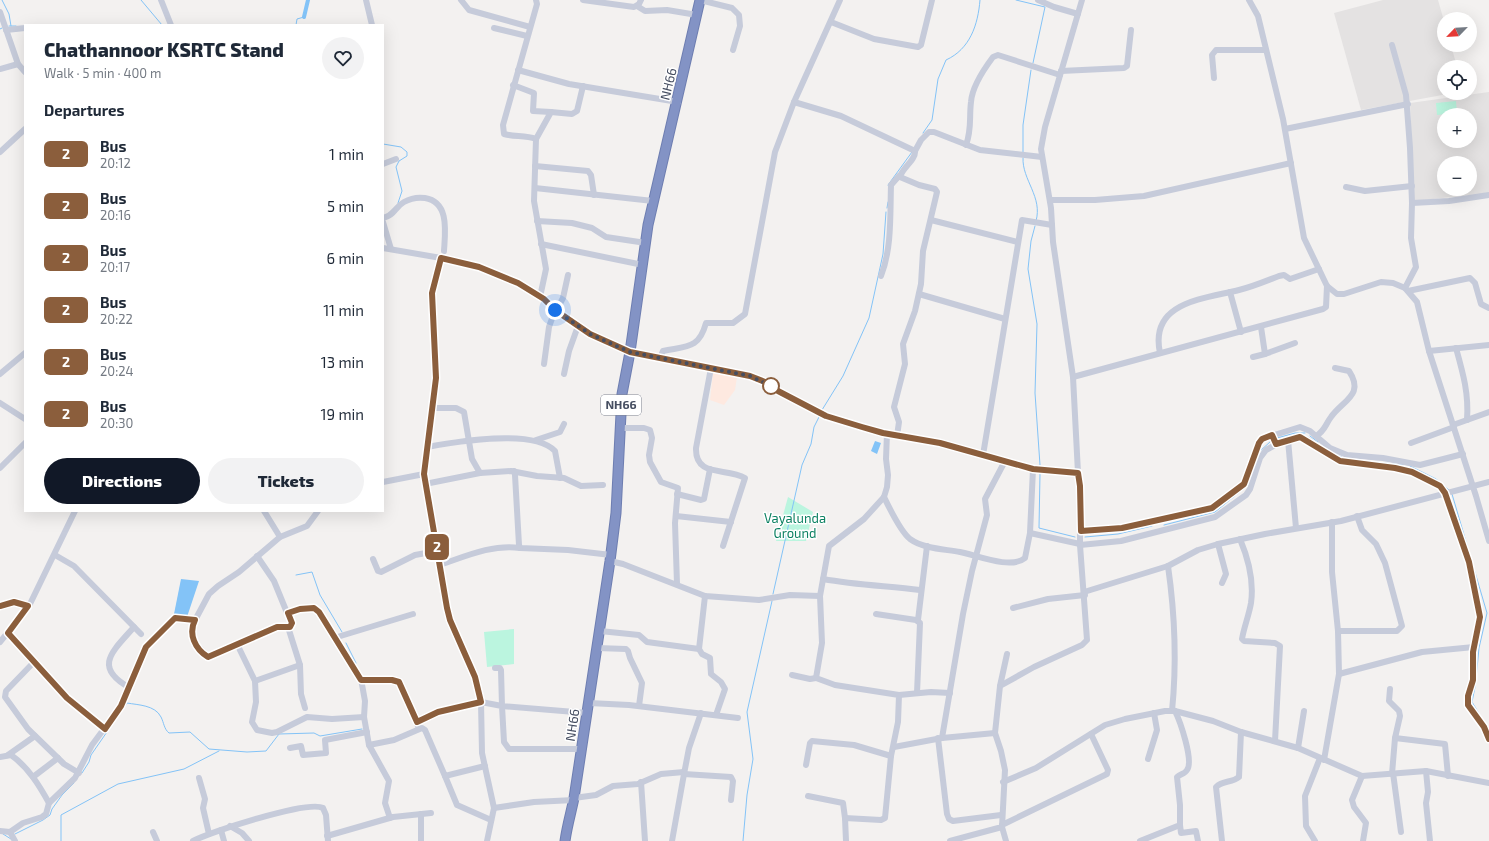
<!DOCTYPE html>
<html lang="en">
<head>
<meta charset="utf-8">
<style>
	body { margin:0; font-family:"Exo 2",sans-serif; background:#f2f2f3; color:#1f2937; height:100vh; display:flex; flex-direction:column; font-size:15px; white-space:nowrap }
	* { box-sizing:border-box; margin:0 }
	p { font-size:13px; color:#747a83 }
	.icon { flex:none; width:22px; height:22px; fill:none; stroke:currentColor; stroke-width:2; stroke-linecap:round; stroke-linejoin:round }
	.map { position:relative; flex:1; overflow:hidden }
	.side { position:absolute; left:24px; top:24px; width:360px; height:488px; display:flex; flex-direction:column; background:#fff; border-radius:0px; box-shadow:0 4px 16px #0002 }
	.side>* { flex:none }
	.badge { padding:0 8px; border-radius:6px; font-size:14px; line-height:26px }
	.needle { width:26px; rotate:245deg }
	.controls { position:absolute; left:1437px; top:12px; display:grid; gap:8px }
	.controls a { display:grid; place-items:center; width:40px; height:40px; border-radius:50%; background:#fff; box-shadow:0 4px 16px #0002; font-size:20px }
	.you { position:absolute; width:20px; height:20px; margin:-10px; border:3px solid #fff; border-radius:50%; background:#1a73e8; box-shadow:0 0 0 6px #1a73e833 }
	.map>.badge { position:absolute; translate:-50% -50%; box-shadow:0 0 0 2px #fff }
	h2 { padding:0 20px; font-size:15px; line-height:36px }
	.round { display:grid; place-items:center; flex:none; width:42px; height:42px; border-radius:21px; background:#f2f2f3 }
	.summary { display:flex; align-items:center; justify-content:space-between; height:68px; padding:0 20px }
	h1 { font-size:19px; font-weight:800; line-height:30px }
	.button { display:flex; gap:8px; margin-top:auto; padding:8px 20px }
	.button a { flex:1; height:46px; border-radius:24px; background:#111827; color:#fff; font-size:16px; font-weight:800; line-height:46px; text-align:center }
	.button a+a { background:#f2f2f3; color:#1f2937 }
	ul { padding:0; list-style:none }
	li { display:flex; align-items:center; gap:12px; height:52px; padding:0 20px }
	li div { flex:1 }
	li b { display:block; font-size:15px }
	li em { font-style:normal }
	li .badge { min-width:44px; font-weight:700; text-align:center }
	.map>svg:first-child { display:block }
	.education { fill:#e4e2e2; fill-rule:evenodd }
	.medical { fill:#fee9e0 }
	.green { fill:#bbf5df }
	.water { fill:#83c3f7 }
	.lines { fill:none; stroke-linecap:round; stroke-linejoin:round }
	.stream { stroke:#83c3f7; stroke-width:1 }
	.canal { stroke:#83c3f7; stroke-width:4 }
	.highway-casing { stroke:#6e7eb1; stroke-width:11 }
	.minor { stroke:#c6cbda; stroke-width:6 }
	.highway { stroke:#8393c5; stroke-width:9 }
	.line-casing { stroke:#fff; stroke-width:9 }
	.line { stroke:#8b5e3c; stroke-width:6 }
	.walk { stroke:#464e61; stroke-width:4; stroke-dasharray:0 7.2 }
	.stop-dot { fill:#fff; stroke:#8b5e3c; stroke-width:2 }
	.labels { text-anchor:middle; stroke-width:3; stroke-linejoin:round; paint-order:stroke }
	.shield { fill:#fff; stroke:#7e8390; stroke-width:1 }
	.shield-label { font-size:12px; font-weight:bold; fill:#464e61 }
	.street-label { font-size:13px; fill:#464e61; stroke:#fff }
	.park-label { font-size:13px; fill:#0c8162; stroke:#fff }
</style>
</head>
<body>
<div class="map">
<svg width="1489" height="841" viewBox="0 0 1489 841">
	<rect width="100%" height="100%" fill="#f3f1f0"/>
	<g class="education">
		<polygon points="1383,0 1438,0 1444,21 1444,45 1451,45 1457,67 1444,67 1444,93 1453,93 1361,110 1334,13"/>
		<path d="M 1489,92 L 1489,193 L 1414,201 L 1410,103 ZM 1444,115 L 1470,115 L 1470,141 L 1444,141 ZM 1444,163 L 1470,163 L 1470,189 L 1444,189 Z"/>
	</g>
	<polygon class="medical" points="713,373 737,377 735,390 724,405 710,400"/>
	<g class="green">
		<polygon points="1456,101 1457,113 1437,115 1436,103"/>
		<polygon points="788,497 813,512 806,541 776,541"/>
		<polygon points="514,629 514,664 487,667 484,632"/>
	</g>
	<g class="water">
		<polygon points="875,441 881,443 877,454 871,451"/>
		<polygon points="181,579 199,581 187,617 174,614"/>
	</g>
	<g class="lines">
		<g class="stream">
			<polyline points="2,0 9,14 11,26"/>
			<polyline points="141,0 162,25"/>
			<polyline points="1016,0 1045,7 1033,63"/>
			<polyline points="296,25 297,19 304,17"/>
			<polyline points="9,26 16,26"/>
			<polyline points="0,29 2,28"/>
			<path d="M 923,133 L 932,120 L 938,79 L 946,60 C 970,49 978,25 980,0"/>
			<polyline points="383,144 401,147 407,152 407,156 399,161 396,167 402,191 398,203"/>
			<polyline points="1023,153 1023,125 1031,70"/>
			<path d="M 1023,158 C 1022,180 1043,197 1036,221"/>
			<polyline points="888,185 912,152"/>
			<polyline points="887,208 888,202"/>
			<polyline points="1035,226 1031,241 1028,269 1037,324 1035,393 1040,465"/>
			<polyline points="822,410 843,376 869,318 883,254 886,212"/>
			<polyline points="1310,436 1318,442"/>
			<polyline points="1277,438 1295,433 1305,433"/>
			<polyline points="1332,452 1345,459"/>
			<polyline points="1348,459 1403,465"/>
			<polyline points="1410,466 1436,479 1449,490"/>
			<polyline points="1040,474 1039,528 1075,537"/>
			<polyline points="1452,494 1487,613 1479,648 1476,679"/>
			<polyline points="1164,525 1215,512 1247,486 1259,452 1271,441"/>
			<polyline points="1085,537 1118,534 1152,526"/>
			<polyline points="296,575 312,572 320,595 342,632"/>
			<polyline points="773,594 802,465 811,444 814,427 820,415"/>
			<polyline points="346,643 356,663"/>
			<polyline points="1476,682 1472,702 1489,730"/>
			<path d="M 82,773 L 89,762 L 91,755 L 127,703 C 138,705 155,705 161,717 C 164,723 164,729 169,733 L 190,732 L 209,749 L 247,752 L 266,751 L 279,734 L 314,733 L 320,736 L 362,729"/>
			<polyline points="3,834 11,839"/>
			<polyline points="15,834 43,820 50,815 52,809 62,795 74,783"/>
			<polyline points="61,841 61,815 118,784 184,769 219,751"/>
			<polyline points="743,841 747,795 753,759 747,712 772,601"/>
		</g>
		<polyline class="canal" points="304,17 308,0"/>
		<g class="highway-casing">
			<path id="highway" d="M 565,841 C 567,826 571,813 574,798 L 610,561 L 616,513 L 622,394 L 630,352 L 648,225 L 700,0"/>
		</g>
		<g class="minor">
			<polyline points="161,0 171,25"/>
			<polyline points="366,0 372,25"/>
			<polyline points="461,0 469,10 530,27"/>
			<path d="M 536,0 L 537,4 L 503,125 L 504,134 C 515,137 525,135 536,139 L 534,201 L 546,269 L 540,297"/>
			<polyline points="583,0 634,7 639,4 641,0"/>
			<polyline points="700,0 732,8 739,15 740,26 733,50"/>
			<polyline points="1038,0 1054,7 1078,14"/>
			<polyline points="1249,0 1258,16 1283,119 1304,238 1327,286 1337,294 1344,294 1381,282 1393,283 1405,288 1417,302 1429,351 1476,496 1489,541"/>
			<polyline points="637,6 645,11 667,10 697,15"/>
			<polyline points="0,12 18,64 25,72"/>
			<polyline points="831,22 874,39 918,47 921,45 932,0"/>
			<polyline points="494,28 527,36"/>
			<polyline points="6,30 25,28"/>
			<polyline points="1392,45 1406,95 1410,148 1412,203 1411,238 1416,267 1405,288"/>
			<polyline points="0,69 18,64"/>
			<polyline points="518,70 569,84 678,102"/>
			<polyline points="1061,71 1124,68 1127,66 1131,30"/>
			<polyline points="1214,78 1212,55 1216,50 1266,50"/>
			<polyline points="513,85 534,93 533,111 551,112"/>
			<path d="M 794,102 L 841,116 L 915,151 C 916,160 902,168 900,177 L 919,185 L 935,189 L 937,192 L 923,251 L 921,284 L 915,311 L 903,344 L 905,364 L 894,407 L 899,422 L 897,436"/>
			<polyline points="1285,129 1408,104"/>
			<polyline points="536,139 551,112 572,114 577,111 583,86"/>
			<path d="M 966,145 C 972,129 969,118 971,102 C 972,87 984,69 993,57 L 998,55 L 1060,75"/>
			<polyline points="915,151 921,140 929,132 934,132 980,150 1042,157"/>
			<polyline points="0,152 25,129"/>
			<polyline points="383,164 396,159"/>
			<polyline points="535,166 588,171 591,175 594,195"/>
			<polyline points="1346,187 1365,191 1412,186"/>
			<polyline points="535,188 653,201"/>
			<polyline points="1050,200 1095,200 1144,196 1291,163"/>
			<polyline points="1412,203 1449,201 1489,195"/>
			<path d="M 383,218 C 394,216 395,207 404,202 C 411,198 418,197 425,198 C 450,202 445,233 444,251"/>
			<polyline points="931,220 1018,242"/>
			<polyline points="537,221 572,223 592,228 606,237 646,243"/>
			<polyline points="383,222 391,249"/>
			<polyline points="541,244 643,265"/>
			<polyline points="383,248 441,258"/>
			<path d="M 881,276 C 892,248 890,215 891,185 L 899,176"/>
			<polyline points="1408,291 1470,278 1475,283 1481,304 1489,308"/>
			<polyline points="1230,292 1241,332"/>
			<polyline points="919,294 1005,319"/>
			<polyline points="556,311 563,298 568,275"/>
			<polyline points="1261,327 1265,354 1295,343"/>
			<path d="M 1456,348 C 1463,373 1469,394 1467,420"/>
			<polyline points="1429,351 1489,345"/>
			<path d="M 1160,353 C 1149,302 1203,299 1239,290 C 1252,287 1266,281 1279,276 L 1284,275 L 1290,279 L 1319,269"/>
			<polyline points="1253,357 1265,354"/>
			<path d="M 660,358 L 663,351 C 687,346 699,349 706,323 L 733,323 L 745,314 L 775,152 L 794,102 L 840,0"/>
			<polyline points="544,364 549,327 555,310"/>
			<path d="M 711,368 L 696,448 C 695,478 726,467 745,478 L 723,546"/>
			<polyline points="0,374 25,353"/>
			<polyline points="564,374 569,351 578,326"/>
			<polyline points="1073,377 1323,309 1326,307 1327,286"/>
			<polyline points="0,403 25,419"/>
			<polyline points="432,408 456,408 464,412 472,459 480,473 511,471 537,476 564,478 581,486 603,485"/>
			<polyline points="1453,425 1489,412"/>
			<polyline points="621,428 644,428 650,430 652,438 649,455 650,462 661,482 678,488 675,523 677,584"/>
			<path d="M 1316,436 C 1325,431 1325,425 1331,417 C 1343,400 1365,395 1349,371 L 1335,368"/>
			<polyline points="536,440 560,432 564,424"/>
			<polyline points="1288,440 1296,528"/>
			<polyline points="1411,443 1454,427"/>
			<path d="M 427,447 C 455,442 533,428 555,451 L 560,478"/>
			<polyline points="983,455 1022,220 1052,225"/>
			<polyline points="0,468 25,443"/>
			<polyline points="514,471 515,475 519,545 520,548 568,550 611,555"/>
			<polyline points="1078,473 1073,377 1053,242 1051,208 1041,149 1045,127 1082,0"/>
			<polyline points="424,474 437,378 432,293 441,258 479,267 519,283 544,299 555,310 590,334 630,352 750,377 765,382 778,391 826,416 862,427 883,433 940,443 1033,469 1078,473 1080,486 1080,545 1087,640 1082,645 1034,667 1000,686 995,733 1001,751 1005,770 1002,827 950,841"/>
			<polyline points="383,482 424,474 444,597 450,620 475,677 481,702 482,753 494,808 487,841"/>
			<polyline points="425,484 480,473"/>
			<polyline points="677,494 701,500 704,499 710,469"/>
			<path d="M 884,497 C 890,509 900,531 910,539 C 924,549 944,549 960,552 C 976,555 1011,570 1025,558 L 1030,533 L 1033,469"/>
			<polyline points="264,511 280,537"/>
			<polyline points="318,511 307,526 280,537 239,572 218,586 209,594 193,624 192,633 196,644 208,657 237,644 255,681 256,702 252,722 257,730 272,733 277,732 307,717 332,719 364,717 369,745 394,740 422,728 425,730 445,776 485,766"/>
			<polyline points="676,516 731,522"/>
			<polyline points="1081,531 1122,528 1212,508 1244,484 1253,457 1262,439 1300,427 1310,431 1330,448 1347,455 1383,458 1420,465 1463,454"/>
			<polyline points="1030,533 1080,544"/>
			<path d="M 1240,539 C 1248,558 1254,582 1251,603 C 1249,615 1244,627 1242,639 L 1244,641 L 1275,643 L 1280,646 L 1275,741"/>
			<polyline points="1218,544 1226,574 1222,583"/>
			<polyline points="1080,545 1121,541 1215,517 1246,495 1250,489 1260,458 1266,450 1279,443 1297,437 1308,440 1340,461 1395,468 1421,475 1440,486 1445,493 1469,562 1480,617 1473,652 1473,680 1467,697 1468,705 1484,727 1489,739"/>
			<polyline points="55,555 74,566 141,634"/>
			<polyline points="373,559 378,571 381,572 415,555 437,551"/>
			<polyline points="610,561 623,564 705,596 759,600 790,595 820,596"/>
			<path d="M 440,565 C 466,556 493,544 520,548"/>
			<path d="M 1168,566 C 1175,615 1177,662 1172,711"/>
			<path d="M 823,579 C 856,585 888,586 920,590"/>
			<polyline points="1084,592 1168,566 1198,550 1218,544 1265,534 1341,521 1489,482"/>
			<polyline points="705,596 699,649 702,654 710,658 711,674 721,682 725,689 716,715"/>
			<polyline points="0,605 14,603 29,606"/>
			<polyline points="1013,608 1048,599 1085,595"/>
			<polyline points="288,613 308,608 317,610 361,679 392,680 399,682 418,726"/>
			<polyline points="876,614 916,620 920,623 917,693"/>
			<polyline points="918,620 927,546"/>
			<polyline points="288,627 300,665 301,694 305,708"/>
			<polyline points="600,631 639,635 647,642 699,649"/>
			<polyline points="1338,631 1397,631 1402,626 1385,563 1376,544 1362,530 1357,516"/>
			<polyline points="8,633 67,698 105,729"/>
			<polyline points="334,638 413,614"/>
			<polyline points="0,642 29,606 75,511"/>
			<polyline points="237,644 277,627 290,627 292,625 274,581 257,556"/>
			<polyline points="597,648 626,649 628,651 630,658 642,683 639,706"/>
			<polyline points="34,662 6,691 5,697 28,729 64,764 79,773"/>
			<polyline points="495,668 500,668 501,670 502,706 587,713"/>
			<polyline points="1339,674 1422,652 1474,647"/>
			<polyline points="792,675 810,679 816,678"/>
			<polyline points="361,679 365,701 364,717"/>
			<polyline points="255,681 300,665"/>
			<polyline points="1000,686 1007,654"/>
			<path d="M 130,688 C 92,667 113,651 134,627"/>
			<polyline points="1390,689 1389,701 1399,711 1400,716 1395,738 1392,774"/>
			<polyline points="899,695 931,692 950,693"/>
			<polyline points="589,703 629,705 738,718"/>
			<polyline points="417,722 438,712 481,702 502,706 504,742 509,749 582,749"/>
			<polyline points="938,738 947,814 949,819 953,821 1001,815"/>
			<polyline points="942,738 963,614 972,571 987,515 985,499 1005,461"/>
			<polyline points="1395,738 1445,744 1448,776"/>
			<polyline points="369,745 389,781 385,803 390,818"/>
			<polyline points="894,747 942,738 995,733"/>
			<polyline points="290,748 301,746 303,755 326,753 325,740 367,732"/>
			<polyline points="1298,748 1304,711"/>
			<polyline points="8,755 35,736"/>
			<path d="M 0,757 L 11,755 C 28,767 39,785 49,803"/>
			<polyline points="1148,759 1157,730 1154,713"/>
			<polyline points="1324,760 1339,674 1338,631 1332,572 1332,522"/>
			<polyline points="806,765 810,743 812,741 854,745 891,756"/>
			<polyline points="1426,771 1428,792 1426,803 1430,841"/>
			<polyline points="1393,773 1401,832"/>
			<polyline points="684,774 689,748 701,713"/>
			<polyline points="445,776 457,805 491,820"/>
			<polyline points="1362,776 1352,800 1354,807 1366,823 1363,841"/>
			<polyline points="33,777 58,758"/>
			<polyline points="199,778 205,799 203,808 209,834"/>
			<polyline points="641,782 645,841"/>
			<polyline points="1003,782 1036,768 1105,725 1125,719 1165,711 1175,711 1213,721 1241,732 1298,748 1362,776 1426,771 1489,783"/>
			<polyline points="808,796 843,803 845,818"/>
			<polyline points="574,798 596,795 613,786 638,784 661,774 684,772"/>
			<polyline points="494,808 534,802 574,800"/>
			<polyline points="421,814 421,841"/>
			<polyline points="1002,825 1107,774 1108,770 1091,734"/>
			<polyline points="1180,825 1181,833 1196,831 1198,841"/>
			<polyline points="230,826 242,833 249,841"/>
			<polyline points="1002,827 1006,841"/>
			<polyline points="221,830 224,841"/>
			<polyline points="0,831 10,832 23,823 42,817 46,814 49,803 75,778 92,745 121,706 146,647 175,618 195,620"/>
			<polyline points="10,832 15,841"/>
			<polyline points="153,832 157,841"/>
			<polyline points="327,836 393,817 431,813"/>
			<path d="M 193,841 C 210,832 308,800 323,808 L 326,815 L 328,841"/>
			<polyline points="672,841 684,774 731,777 733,781 731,800"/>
			<polyline points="846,841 845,818 881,820 885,818 891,756 898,722 899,695 835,685 816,678 822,643 820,596 829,546 864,519 884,497 887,487 888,475 886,459 887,433"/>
			<path d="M 1140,841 L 1180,825 L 1180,805 L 1177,777 C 1180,774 1185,774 1187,770 C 1194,761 1180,721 1175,711"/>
			<path d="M 1222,841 L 1216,787 C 1223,780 1232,783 1239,777 L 1241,732"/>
			<polyline points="1315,841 1306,826 1305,796 1320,758"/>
		</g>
		<use href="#highway" class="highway"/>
	</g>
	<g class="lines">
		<g class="line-casing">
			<path id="line" d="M 0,606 L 14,602 L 28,606 L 8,633 L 67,698 L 105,729 L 121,706 L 146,647 L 175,618 L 195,620 C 188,634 195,649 208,657 L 277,627 L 290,627 L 292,623 L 288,613 L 300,609 L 314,608 L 319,612 L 361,680 L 392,680 L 399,682 L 417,722 L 438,712 L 481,702 L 475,677 L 450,620 L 447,608 L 424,474 L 436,378 L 432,293 L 441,258 L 479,267 L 518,283 L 544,299 L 555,310 L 590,334 L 630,352 L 750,376 L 765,382 L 778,391 L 826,416 L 862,427 L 883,433 L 940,443 L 1033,469 L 1078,473 L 1080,486 L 1081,531 L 1122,528 L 1212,508 L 1244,484 L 1259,443 L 1262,439 L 1272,435 L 1276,444 L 1300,437 L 1340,461 L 1395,468 L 1412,472 L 1440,486 L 1445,493 L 1469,562 L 1480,617 L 1473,652 L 1473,680 L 1468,696 L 1468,705 L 1484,727 L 1489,739"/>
		</g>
		<use href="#line" class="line"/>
		<polyline class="walk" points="555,310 590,334 630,352 750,376 771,386"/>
	</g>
	<circle class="stop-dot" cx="771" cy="386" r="8"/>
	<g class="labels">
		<rect class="shield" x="601" y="395" width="40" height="20" rx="3"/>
		<g class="shield-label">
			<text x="621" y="409">NH66</text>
		</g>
		<g class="street-label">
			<text transform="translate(668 84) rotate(-76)" y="5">NH66</text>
			<text transform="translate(572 725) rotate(-81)" y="5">NH66</text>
		</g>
		<g class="park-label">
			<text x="795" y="523">Vayalunda<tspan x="795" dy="15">Ground</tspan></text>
		</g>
	</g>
</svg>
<div class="controls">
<a><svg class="needle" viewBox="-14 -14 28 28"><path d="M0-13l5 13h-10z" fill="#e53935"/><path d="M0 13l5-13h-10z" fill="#747a83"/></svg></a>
<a><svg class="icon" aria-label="locate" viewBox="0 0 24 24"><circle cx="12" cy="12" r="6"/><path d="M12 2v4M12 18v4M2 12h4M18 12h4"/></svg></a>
<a>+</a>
<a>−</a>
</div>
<div class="you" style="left:555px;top:310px"></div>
<b class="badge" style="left:437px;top:547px;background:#8b5e3c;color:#fff">2</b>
<section class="side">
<div class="summary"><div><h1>Chathannoor KSRTC Stand</h1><p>Walk · 5 min · 400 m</p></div><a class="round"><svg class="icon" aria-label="heart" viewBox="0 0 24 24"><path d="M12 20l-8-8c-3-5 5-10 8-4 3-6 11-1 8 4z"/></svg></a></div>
<h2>Departures</h2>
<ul>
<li><span class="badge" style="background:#8b5e3c;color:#fff">2</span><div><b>Bus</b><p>20:12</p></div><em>1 min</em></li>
<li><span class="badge" style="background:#8b5e3c;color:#fff">2</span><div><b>Bus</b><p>20:16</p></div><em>5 min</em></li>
<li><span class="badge" style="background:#8b5e3c;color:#fff">2</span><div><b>Bus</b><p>20:17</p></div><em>6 min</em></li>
<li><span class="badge" style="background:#8b5e3c;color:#fff">2</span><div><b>Bus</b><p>20:22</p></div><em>11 min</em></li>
<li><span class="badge" style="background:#8b5e3c;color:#fff">2</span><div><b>Bus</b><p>20:24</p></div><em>13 min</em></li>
<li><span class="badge" style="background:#8b5e3c;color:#fff">2</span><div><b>Bus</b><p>20:30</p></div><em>19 min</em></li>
</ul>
<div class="button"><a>Directions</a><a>Tickets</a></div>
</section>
</div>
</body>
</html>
